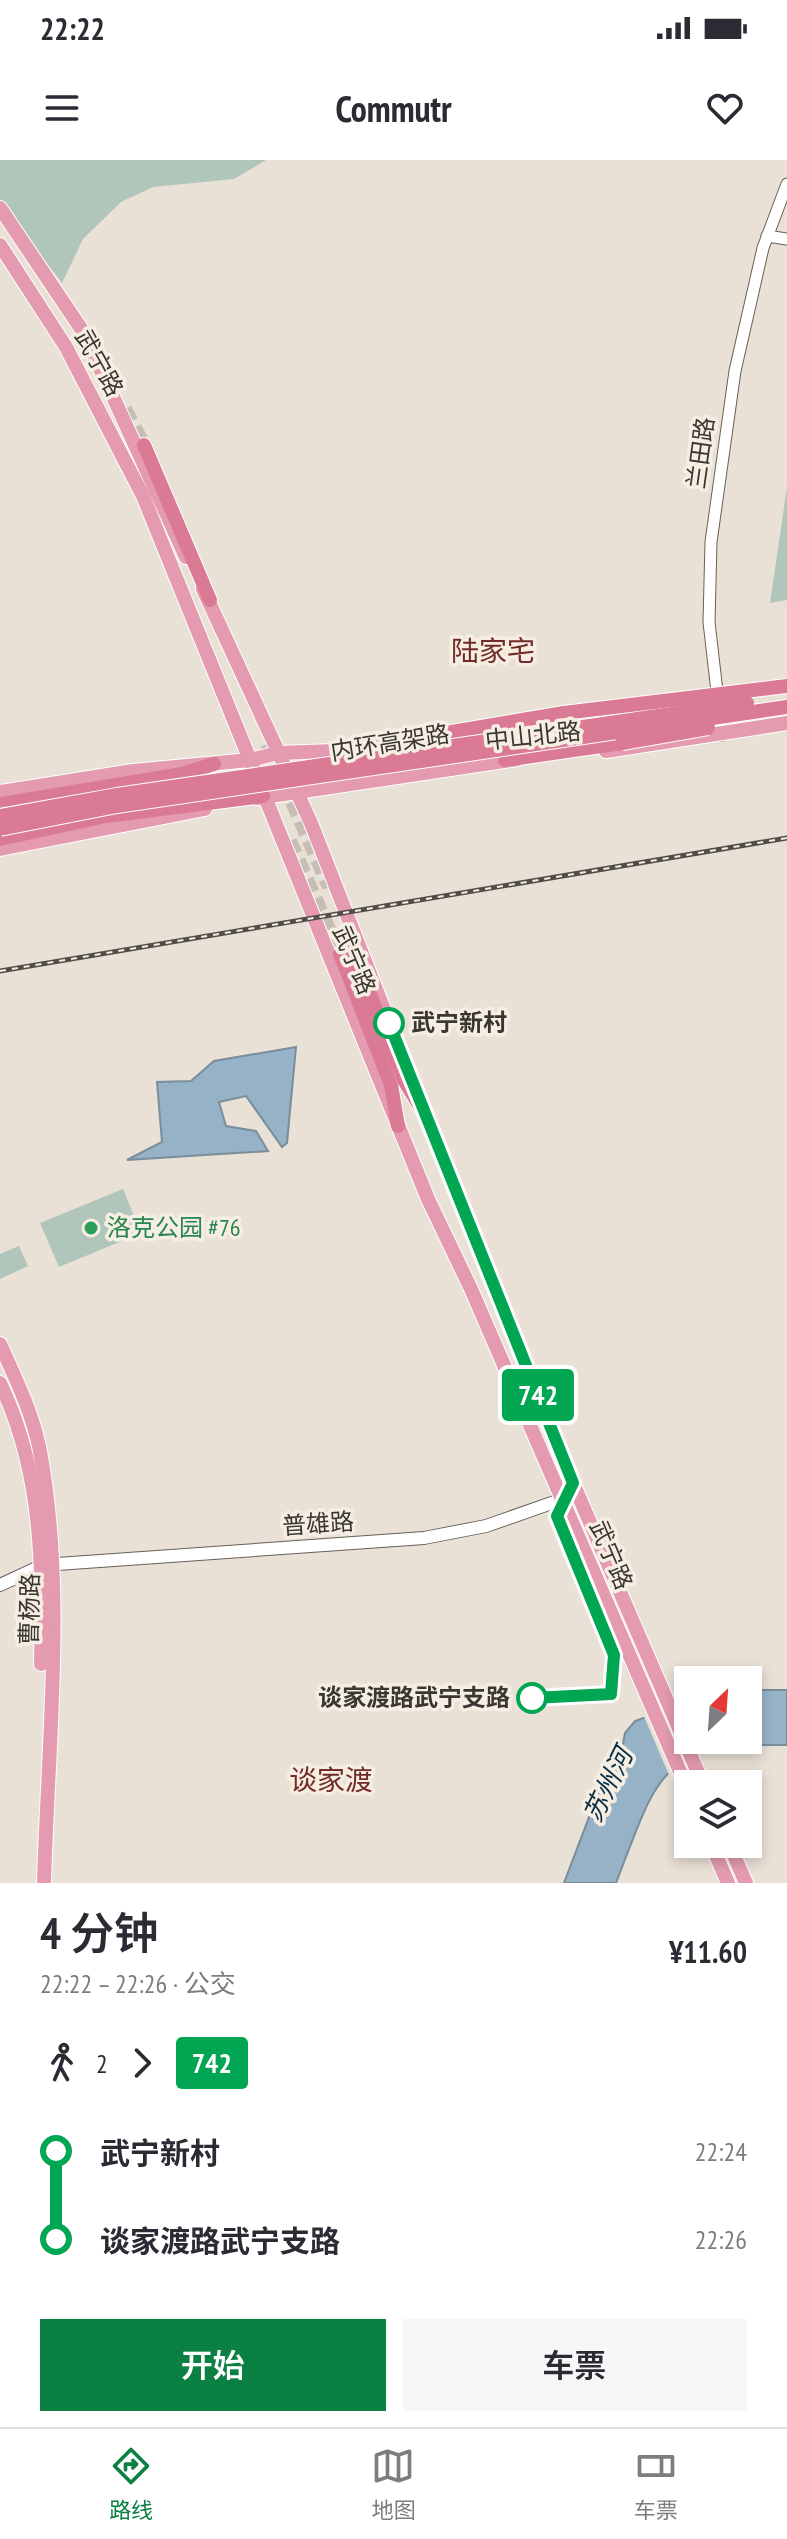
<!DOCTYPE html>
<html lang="zh">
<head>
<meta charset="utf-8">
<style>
	body { margin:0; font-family:"PT Sans Narrow","Noto Sans SC",sans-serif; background:#f7f7f7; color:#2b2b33; height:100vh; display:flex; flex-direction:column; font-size:30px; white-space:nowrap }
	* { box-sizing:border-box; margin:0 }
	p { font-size:26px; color:#7c7c81 }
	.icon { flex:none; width:44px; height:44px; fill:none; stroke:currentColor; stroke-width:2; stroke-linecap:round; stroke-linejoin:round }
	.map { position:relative; height:1723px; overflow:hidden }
	.panel { display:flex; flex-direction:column; background:#fff; flex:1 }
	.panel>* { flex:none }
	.badge { padding:0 16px; border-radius:6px; font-size:28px; line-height:52px }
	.needle { width:52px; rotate:25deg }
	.controls { position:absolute; left:674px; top:1506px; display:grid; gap:16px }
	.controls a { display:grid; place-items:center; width:88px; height:88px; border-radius:0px; background:#fff; box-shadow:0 4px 12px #0003; font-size:40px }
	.map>.badge { position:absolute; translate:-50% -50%; box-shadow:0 0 0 4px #fff }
	.legs { display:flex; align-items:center; gap:12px; height:88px; padding:0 40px; font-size:26px }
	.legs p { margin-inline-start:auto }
	.headline { display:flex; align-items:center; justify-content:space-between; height:136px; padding:0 40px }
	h1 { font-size:44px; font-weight:600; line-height:60px }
	.cta { display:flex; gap:16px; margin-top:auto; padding:16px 40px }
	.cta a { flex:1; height:92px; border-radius:0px; background:#0b8043; color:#fff; font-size:32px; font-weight:600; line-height:92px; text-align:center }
	.cta a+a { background:#f7f7f7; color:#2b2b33 }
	ul { padding:0 40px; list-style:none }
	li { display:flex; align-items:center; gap:28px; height:88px; font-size:30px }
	li i { display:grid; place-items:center; width:12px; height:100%; margin:0 10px; background:currentColor }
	li i::after { content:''; width:20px; height:20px; margin:-10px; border:6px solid; border-radius:50%; background:#fff }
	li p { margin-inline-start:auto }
	li:first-child i { background:linear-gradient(#0000 50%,currentColor 0) }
	li:last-child i { background:linear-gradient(currentColor 50%,#0000 0) }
	.status { display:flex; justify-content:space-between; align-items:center; height:56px; padding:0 40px; background:#fff; direction:ltr }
	.status svg { height:22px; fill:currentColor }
	header { display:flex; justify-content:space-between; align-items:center; height:104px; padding:0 40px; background:#fff; font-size:36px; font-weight:600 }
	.dock { display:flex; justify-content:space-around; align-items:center; height:112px; border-top:2px solid #e1e1e2; background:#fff; font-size:22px; color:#7c7c81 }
	.dock a { display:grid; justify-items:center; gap:4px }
	.dock .on { color:#0b8043 }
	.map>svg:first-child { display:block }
	.green { fill:#b1c6bb }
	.water { fill:#96b2c6; stroke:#7a8d9a; stroke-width:2 }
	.pier { fill:#e9e0d6 }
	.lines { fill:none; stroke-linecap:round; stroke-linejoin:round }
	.trunk-tunnel { stroke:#c6beb5; stroke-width:14; stroke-dasharray:14 7; stroke-linecap:butt }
	.tertiary-casing { stroke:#686057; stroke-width:13 }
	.secondary-casing { stroke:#686057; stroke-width:14 }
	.primary-casing { stroke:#fff; stroke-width:16 }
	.trunk-casing { stroke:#fff; stroke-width:16 }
	.tertiary { stroke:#fff; stroke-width:11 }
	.secondary { stroke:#fff; stroke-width:12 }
	.primary { stroke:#e49baf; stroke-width:14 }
	.trunk { stroke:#db7a94; stroke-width:14 }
	.rail-casing { stroke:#514d48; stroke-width:5 }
	.rail { stroke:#f7eee3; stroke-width:2; stroke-dasharray:6; stroke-linecap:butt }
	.trunk-bridge-casing { stroke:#fff; stroke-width:16; stroke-linecap:butt }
	.trunk-bridge { stroke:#db7a94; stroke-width:14 }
	.line-1-casing { stroke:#fff; stroke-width:18 }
	.line-1 { stroke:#00a651; stroke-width:12 }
	.stop-1-dot { fill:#fff; stroke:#00a651; stroke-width:4 }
	.leisure-dot { fill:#2e9e5b; stroke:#f7eee3; stroke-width:3 }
	.labels { text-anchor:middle; stroke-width:7; stroke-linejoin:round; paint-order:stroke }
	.street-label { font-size:24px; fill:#3a3733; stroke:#f7eee3 }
	.stop-label { font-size:24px; font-weight:bold; fill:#3a3733; stroke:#f7eee3; text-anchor:start }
	.leisure-label { font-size:24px; fill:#27864d; stroke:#f7eee3; text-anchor:start }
	.water-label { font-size:26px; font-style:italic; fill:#072f45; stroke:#f7eee3 }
	.quarter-label { font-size:28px; fill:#722c27; stroke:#f7eee3 }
</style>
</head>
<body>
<div class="status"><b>22:22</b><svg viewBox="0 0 49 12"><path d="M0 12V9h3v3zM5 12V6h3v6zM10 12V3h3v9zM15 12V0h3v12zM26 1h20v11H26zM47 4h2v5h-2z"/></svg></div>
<header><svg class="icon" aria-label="menu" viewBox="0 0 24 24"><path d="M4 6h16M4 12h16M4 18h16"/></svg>Commutr<svg class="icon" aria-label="heart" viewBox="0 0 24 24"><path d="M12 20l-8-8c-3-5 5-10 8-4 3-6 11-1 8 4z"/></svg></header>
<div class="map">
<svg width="787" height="1723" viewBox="0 0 787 1723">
	<rect width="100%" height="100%" fill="#e9e0d6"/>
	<g class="green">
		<polygon points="0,0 266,0 234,19 153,27 121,42 83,79 62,123 0,43"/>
		<polygon points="787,327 787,440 770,443 786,334"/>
		<polygon points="123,1029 141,1073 59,1107 40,1063"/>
		<polygon points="19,1086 28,1106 0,1119 0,1094"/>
	</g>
	<g class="water">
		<polygon points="296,887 287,983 282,987 246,936 219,942 226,966 256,971 268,991 127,1000 162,982 157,922 191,921 214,901"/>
		<path d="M 748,1530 L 787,1530 L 787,1585 C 658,1583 658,1615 616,1723 L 564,1723 L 602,1623 L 622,1589 L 625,1573 L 635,1561 L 688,1542 L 688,1580 L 748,1580 Z"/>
	</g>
	<polygon class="pier" points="683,1540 688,1552 688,1580 700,1580 707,1596 669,1615 643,1554"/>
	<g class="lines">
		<g class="trunk-tunnel">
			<polyline points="125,249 144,285"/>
			<polyline points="267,584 329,727"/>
			<polyline points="290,681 340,794"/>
		</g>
		<g class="tertiary-casing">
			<g id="tertiary">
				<polyline points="767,76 787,79"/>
				<polyline points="722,575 709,462 711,382 735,211 763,88 787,24"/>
			</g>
		</g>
		<g class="secondary-casing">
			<polyline id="secondary" points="0,1425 43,1405 424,1378 486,1366 563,1339 573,1323"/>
		</g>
		<g class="primary-casing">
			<g id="primary">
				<polyline points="0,48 84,173 186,397"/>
				<polyline points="0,85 66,187 143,336 428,1039 471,1129 688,1630"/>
				<polyline points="203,429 311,663 408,911"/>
				<polyline points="606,591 787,563"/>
				<polyline points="0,632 133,611 250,600 278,593 334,591 439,575"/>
				<polyline points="257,638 517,599"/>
				<polyline points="0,689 205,649"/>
				<polyline points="419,941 573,1323 703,1624"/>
				<path d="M 0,1184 C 15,1217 31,1250 39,1286 C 66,1426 48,1581 44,1723"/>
				<path d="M 0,1223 C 43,1312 43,1408 41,1504"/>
				<polyline points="711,1684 728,1723"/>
				<polyline points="729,1684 746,1723"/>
			</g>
		</g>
		<g class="trunk-casing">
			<g id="trunk">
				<polyline points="144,285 210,440"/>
				<polyline points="428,576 564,553"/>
				<polyline points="505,600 622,583"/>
				<polyline points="0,644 182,614 214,604"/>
				<polyline points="0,679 106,656 263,636"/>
				<polyline points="352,789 404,920 424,953"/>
				<polyline points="340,794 391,925 398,966"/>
			</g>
		</g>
		<use href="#tertiary" class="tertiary"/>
		<use href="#secondary" class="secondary"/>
		<use href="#primary" class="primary"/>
		<use href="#trunk" class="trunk"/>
		<g class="rail-casing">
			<polyline id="rail" points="0,811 787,678"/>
		</g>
		<use href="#rail" class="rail"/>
		<g class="trunk-bridge-casing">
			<g id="trunk-bridge">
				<polyline points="564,553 787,526"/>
				<polyline points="622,583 708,568"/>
				<polyline points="0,656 117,635 747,543"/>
				<polyline points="0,669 117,646 787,547"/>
			</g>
		</g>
		<use href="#trunk-bridge" class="trunk-bridge"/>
	</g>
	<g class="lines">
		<g class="line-1-casing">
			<polyline id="line-1" points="389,863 573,1323 557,1356 614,1495 611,1534 532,1538"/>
		</g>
		<use href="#line-1" class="line-1"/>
	</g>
	<g class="stop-1-dot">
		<circle cx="389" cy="863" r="14"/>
		<circle cx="532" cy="1538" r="14"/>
	</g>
	<circle class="leisure-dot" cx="91" cy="1068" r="8"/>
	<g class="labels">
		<g class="street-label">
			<text transform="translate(99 203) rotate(61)" y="8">武宁路</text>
			<text transform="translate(701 293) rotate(-82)" y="8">兰田路</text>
			<text transform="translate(533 576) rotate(-6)" y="8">中山北路</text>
			<text transform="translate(390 583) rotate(-9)" y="8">内环高架路</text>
			<text transform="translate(354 800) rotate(67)" y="8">武宁路</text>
			<text transform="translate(318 1364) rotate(-4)" y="8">普雄路</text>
			<text transform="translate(611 1395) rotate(67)" y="8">武宁路</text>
			<text transform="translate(30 1449) rotate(-89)" y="8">曹杨路</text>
		</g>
		<g class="stop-label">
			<text x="411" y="871">武宁新村</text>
			<text x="510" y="1546" text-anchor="end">谈家渡路武宁支路</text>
		</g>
		<g class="leisure-label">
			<text x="107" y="1076">洛克公园 #76</text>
		</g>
		<g class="water-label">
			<text transform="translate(608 1625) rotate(-64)" y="9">苏州河</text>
		</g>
		<g class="quarter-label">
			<text x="493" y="501">陆家宅</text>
			<text x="331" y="1630">谈家渡</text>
		</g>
	</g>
</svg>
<div class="controls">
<a><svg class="needle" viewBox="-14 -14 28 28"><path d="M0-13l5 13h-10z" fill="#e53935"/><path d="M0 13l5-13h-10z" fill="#7c7c81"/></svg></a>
<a><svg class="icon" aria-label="layers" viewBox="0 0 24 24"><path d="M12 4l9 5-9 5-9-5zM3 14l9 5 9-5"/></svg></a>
</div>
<b class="badge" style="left:538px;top:1235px;background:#00a651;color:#fff">742</b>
</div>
<section class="panel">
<div class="headline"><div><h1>4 分钟</h1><p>22:22 – 22:26 · 公交</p></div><b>¥11.60</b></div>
<div class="legs"><svg class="icon" aria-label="walk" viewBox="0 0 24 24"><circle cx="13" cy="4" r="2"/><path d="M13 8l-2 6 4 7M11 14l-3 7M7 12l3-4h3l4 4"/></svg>2<svg class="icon" aria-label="forward" viewBox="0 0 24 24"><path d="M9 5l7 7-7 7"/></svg><b class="badge" style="background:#00a651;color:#fff">742</b></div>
<ul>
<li><i style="color:#00a651"></i><b>武宁新村</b><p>22:24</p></li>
<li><i style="color:#00a651"></i><b>谈家渡路武宁支路</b><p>22:26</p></li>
</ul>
<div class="cta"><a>开始</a><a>车票</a></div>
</section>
<nav class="dock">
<a class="on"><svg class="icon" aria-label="directions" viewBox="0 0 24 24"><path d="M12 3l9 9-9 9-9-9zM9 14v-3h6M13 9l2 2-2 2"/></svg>路线</a>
<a><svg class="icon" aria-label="map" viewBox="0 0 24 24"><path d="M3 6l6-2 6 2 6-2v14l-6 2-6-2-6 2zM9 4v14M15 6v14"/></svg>地图</a>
<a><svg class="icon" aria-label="tickets" viewBox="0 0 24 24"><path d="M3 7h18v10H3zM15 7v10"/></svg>车票</a>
</nav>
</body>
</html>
